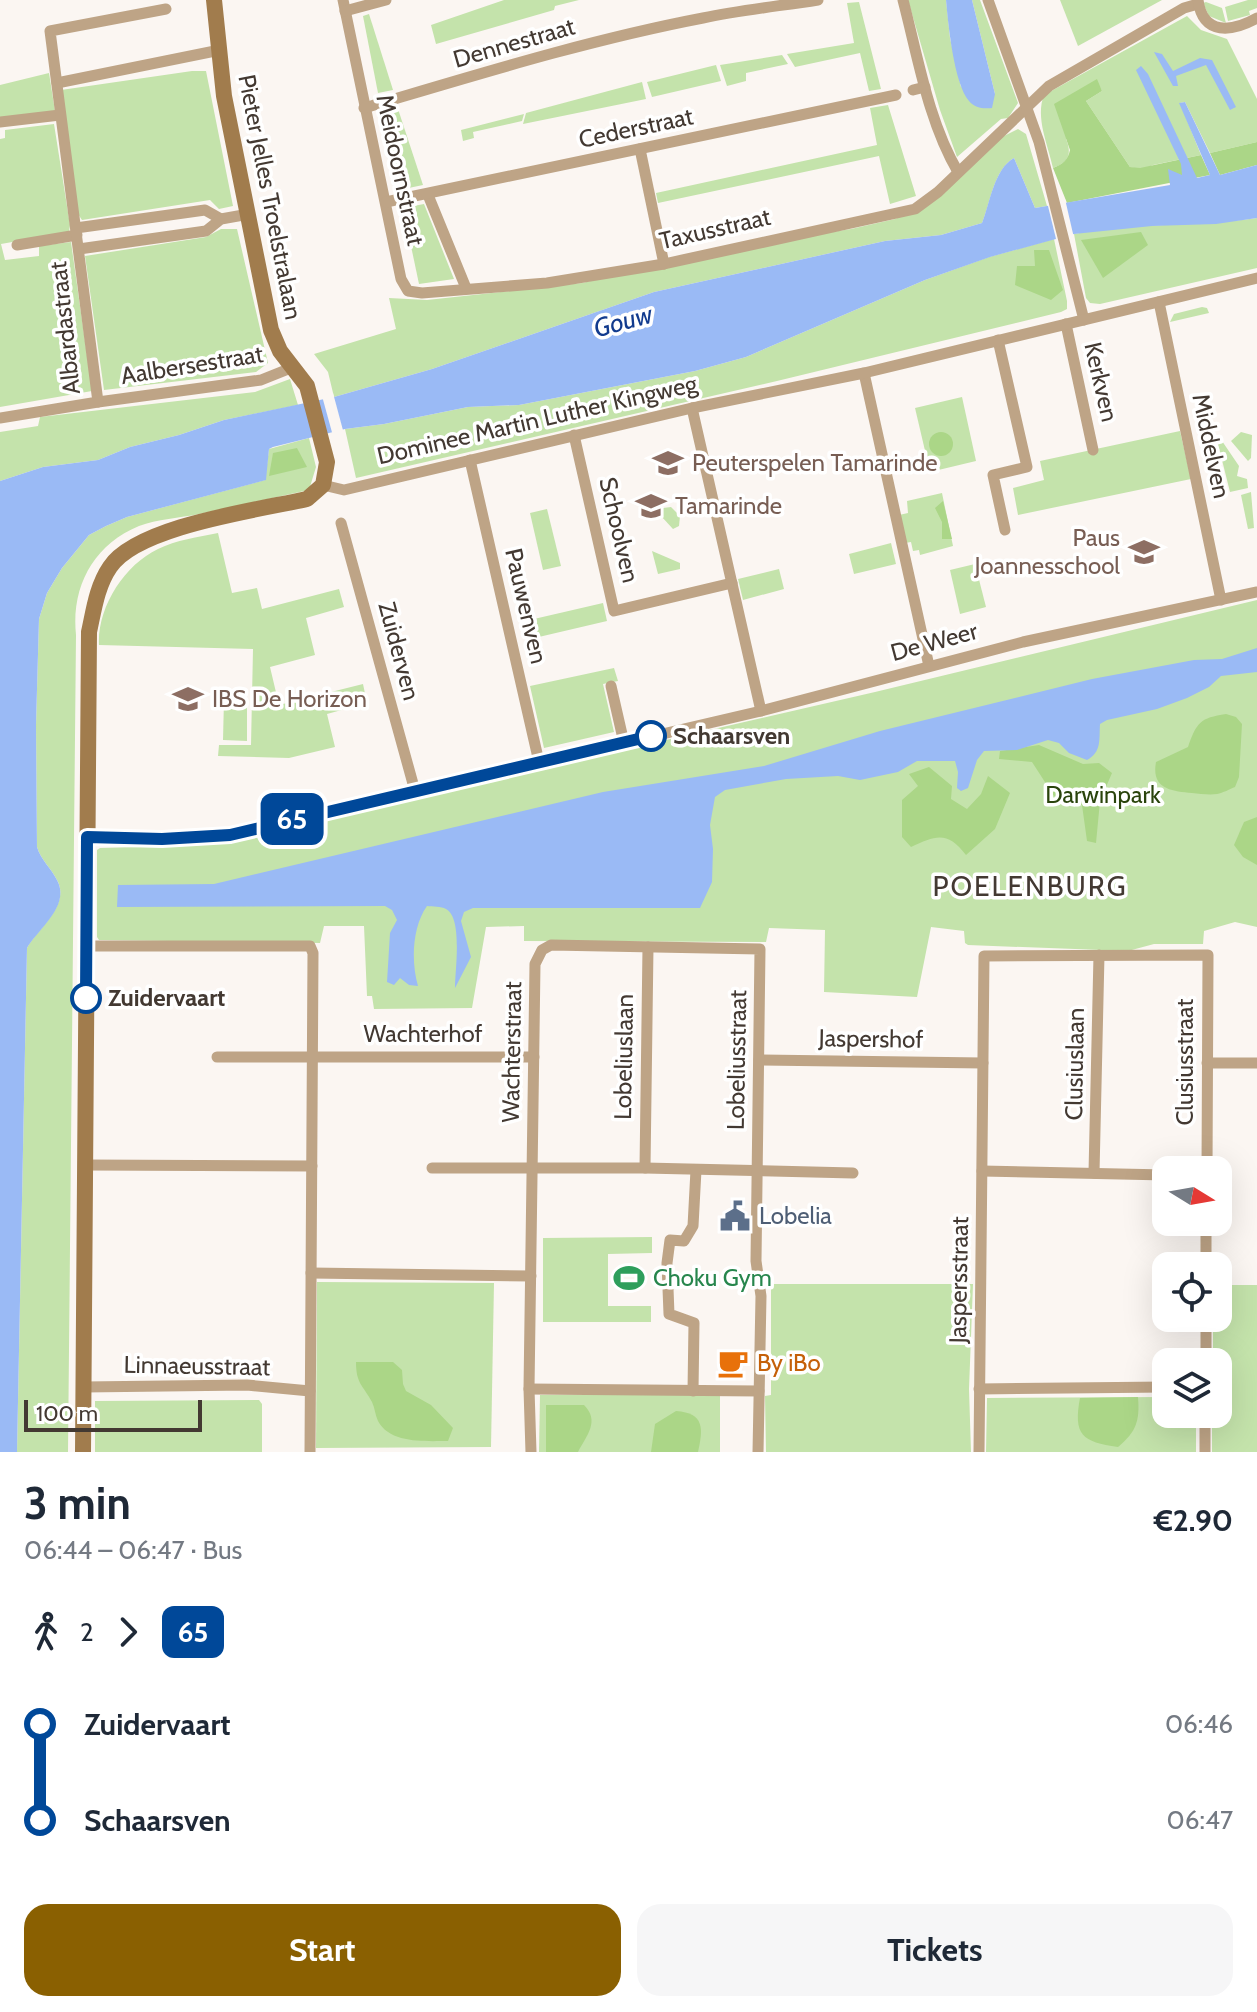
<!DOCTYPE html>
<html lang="en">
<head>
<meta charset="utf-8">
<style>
	body { margin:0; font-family:Cabin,sans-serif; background:#f6f6f7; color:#1f2937; height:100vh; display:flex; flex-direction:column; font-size:30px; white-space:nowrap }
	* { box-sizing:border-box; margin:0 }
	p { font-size:26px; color:#747a83 }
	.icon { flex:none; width:44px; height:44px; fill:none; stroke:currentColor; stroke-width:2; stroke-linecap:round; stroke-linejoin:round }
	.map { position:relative; height:1452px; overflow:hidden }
	.drawer { display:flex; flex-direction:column; background:#fff; flex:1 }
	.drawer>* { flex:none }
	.badge { padding:0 16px; border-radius:12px; font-size:28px; line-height:52px }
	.needle { width:52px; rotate:101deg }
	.fabs { position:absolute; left:1152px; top:1156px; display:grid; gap:16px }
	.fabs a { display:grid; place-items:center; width:80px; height:80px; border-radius:16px; background:#fff; box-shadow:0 8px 32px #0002; font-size:40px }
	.scale { position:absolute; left:24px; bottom:20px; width:178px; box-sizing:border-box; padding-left:8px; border:4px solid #433932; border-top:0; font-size:22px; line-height:28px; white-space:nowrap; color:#433932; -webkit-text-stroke:6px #fff; paint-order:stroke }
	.map>.badge { position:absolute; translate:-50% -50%; box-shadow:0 0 0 4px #fff }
	.legs { display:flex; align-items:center; gap:12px; height:88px; padding:0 24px; font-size:26px }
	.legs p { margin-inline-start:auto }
	.head { display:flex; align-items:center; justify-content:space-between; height:136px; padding:0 24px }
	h1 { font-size:44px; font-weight:800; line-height:60px }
	.action { display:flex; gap:16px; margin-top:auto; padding:16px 24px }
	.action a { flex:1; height:92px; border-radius:24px; background:#8a6001; color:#fff; font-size:32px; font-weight:800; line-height:92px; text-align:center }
	.action a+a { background:#f6f6f7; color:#1f2937 }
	ul { padding:0 24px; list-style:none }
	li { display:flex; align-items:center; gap:28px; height:96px; font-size:30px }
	li i { display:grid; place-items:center; width:12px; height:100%; margin:0 10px; background:currentColor }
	li i::after { content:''; width:20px; height:20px; margin:-10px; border:6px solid; border-radius:50%; background:#fff }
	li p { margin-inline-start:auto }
	li:first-child i { background:linear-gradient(#0000 50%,currentColor 0) }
	li:last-child i { background:linear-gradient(currentColor 50%,#0000 0) }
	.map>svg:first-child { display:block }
	.green { fill:#c4e3ab }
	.forest { fill:#abd687 }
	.water { fill:#9abaf5 }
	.pier { fill:#fbf6f2 }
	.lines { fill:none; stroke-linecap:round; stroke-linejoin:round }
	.street { stroke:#bea486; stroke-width:11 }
	.secondary { stroke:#a17c4d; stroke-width:16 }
	.line-1-casing { stroke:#fff; stroke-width:18 }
	.line-1 { stroke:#004899; stroke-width:12 }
	.stop-1-dot { fill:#fff; stroke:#004899; stroke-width:4 }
	.labels { text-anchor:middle; stroke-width:7; stroke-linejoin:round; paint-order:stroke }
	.street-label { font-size:24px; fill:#433932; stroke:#fff }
	.education-label { font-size:24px; fill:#785e54; stroke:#fff; text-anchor:start }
	.stop-label { font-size:24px; font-weight:bold; fill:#433932; stroke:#fff; text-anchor:start }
	.park-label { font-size:24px; fill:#2a440c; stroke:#fff }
	.service-label { font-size:24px; fill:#4e5e75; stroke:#fff; text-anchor:start }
	.leisure-label { font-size:24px; fill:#27864d; stroke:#fff; text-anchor:start }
	.food-label { font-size:24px; fill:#c56008; stroke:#fff; text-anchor:start }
	.water-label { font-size:26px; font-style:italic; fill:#123b8e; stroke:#fff }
	.quarter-label { font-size:28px; letter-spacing:2px; fill:#433932; stroke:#fff }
</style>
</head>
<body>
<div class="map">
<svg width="1257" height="1452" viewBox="0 0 1257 1452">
	<rect width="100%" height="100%" fill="#fbf6f2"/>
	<g class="green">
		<polygon points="504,0 579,0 555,6 554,10 436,44 431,25"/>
		<polygon points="908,0 946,0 950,38 961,87 995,94 972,0 980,0 1018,103 1008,118 1001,119 957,157 940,110"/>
		<polygon points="1060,0 1162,0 1078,46"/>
		<polygon points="1248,0 1257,0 1257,8 1249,11 1250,15 1228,21 1225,7"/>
		<polygon points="859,2 881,89 869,91 860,53 795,67 787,54 854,43 847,3"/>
		<polygon points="1206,2 1222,8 1226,23 1209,16 1203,3"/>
		<polygon points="369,14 393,90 378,93 363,16"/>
		<path d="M 1187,16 L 1201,30 L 1227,39 L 1257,99 L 1257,142 L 1210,153 L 1185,102 L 1180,103 L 1201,155 L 1153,165 L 1142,170 L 1130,167 L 1086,101 L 1102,91 L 1096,80 L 1066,139 C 1072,154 1069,162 1053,168 C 1048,145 1035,117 1044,95 Z"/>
		<polygon points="782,55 788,64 746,73 746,81 727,86 720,65"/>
		<polygon points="716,65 721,81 652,97 647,82"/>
		<polygon points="192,71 206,71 233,206 219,209 210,200 82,220 78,214 61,90"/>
		<polygon points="49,73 55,111 0,119 0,85"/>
		<polygon points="642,82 646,99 523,124 526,113"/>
		<polygon points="888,105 916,196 890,204 879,156 658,203 656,193 877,145 870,108"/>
		<polygon points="397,106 423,185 399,190 382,112"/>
		<polygon points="524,114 522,121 473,132 474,138 463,141 461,130"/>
		<polygon points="54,124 70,225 69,232 1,244 5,260 39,256 39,246 71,242 92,391 0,407 0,139 5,138 5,130"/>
		<path d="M 1018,129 L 1026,134 L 1047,206 L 1035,208 L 1014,158 C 994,169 990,204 982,223 L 941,235 L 885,241 L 654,292 L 432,369 L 334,397 L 328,372 L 314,354 L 396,329 L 389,298 L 427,300 L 582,283 L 737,247 L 851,229 L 895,219 L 934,201 L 1002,137 Z"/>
		<polygon points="424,204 454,279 419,284 403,208"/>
		<path d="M 1257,218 L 1257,268 L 1100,304 L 1090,303 L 1086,298 L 1074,234 C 1134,222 1196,227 1257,218 Z"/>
		<polygon points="221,229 237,229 268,363 256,372 104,390 85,256 206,237"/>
		<polygon points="1054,239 1067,301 1067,309 1061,312 777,381 356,478 345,429 384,424 468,407 519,405 695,371 746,357 925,280 989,257"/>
		<polygon points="1202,307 1207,308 1209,313 1170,322 1174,314"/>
		<polygon points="290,379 298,405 224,420 179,435 130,447 98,460 43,467 0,481 0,432 38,426 40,417 255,392"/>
		<polygon points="962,397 976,461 930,472 915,408"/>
		<polygon points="1180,431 1191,479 1018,515 1013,488 1044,480 1040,461"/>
		<polygon points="1241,432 1252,435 1251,458 1248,461 1231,441"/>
		<path d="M 309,438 L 316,467 L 309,490 C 272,498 236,506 199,514 C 180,518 157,519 139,526 C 93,545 71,587 76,635 L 68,1452 L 17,1452 L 27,948 C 37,929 71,905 57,880 C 51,868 41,860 37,847 L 36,725 L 39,619 L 47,593 L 62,568 L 89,535 L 106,526 L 127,517 L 265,480 L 269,449 Z"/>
		<polygon points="1217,440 1222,441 1239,466 1237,476 1247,479 1248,488 1230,492"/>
		<polygon points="1251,492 1254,528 1248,529 1241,495"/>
		<polygon points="942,493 953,546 920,555 919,550 913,551 911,542 905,543 899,515 908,513 907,501"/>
		<polygon points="671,507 680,516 679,526 673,529 661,516 663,508"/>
		<polygon points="547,509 561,566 543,570 530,513"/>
		<path d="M 218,533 L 232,593 L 257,588 L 262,609 L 339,589 L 344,607 L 306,618 L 315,655 L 270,667 L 279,705 L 363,684 L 367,703 L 327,714 L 335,747 L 289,758 L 218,756 L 219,745 L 251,745 L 253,649 L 99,645 C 97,608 124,565 158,549 C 176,540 198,537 218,533 Z"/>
		<polygon points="891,543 896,564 854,574 849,554"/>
		<polygon points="652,551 680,563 680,569 658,574"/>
		<polygon points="975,564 986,607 960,614 950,570"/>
		<polygon points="779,569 784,589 743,600 738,579"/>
		<polygon points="1257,600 1257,927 1235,922 1204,931 1203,944 1154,944 1128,951 968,945 965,943 964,931 931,927 917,997 824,992 825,930 769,928 766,942 524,941 524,926 486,927 472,1008 374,1009 372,996 367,996 364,926 324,926 320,943 99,940 97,937 97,850 100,848 182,846 256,837 409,799 875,692"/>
		<polygon points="603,603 607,621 526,640 521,622"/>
		<polygon points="614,668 618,681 603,684 614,732 544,748 530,686"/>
		<polygon points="224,699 247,700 247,741 223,740"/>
		<polygon points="652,1237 652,1253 608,1254 608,1306 651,1306 651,1322 543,1322 543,1238"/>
		<polygon points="317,1282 494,1283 491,1447 316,1448"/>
		<polygon points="771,1284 973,1284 969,1389 971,1452 766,1452 765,1396 771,1395"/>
		<polygon points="1218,1285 1257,1285 1257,1452 1212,1452 1212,1414 1218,1414 1218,1362 1213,1362 1213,1318 1218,1318"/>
		<polygon points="720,1394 720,1452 539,1452 540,1395"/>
		<polygon points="1166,1397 1166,1414 1196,1414 1196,1452 986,1452 987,1398"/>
		<polygon points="259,1400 262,1404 262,1452 95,1452 95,1401"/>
	</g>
	<g class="forest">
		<path d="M 1097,79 L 1102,91 L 1086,101 L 1130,167 L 1140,168 L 1201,155 L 1210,175 L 1067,203 L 1053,168 C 1063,164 1068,160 1070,150 L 1054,104 Z"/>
		<polygon points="1257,142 1257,165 1220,175 1210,153"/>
		<polygon points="1141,232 1148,245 1103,278 1081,240"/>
		<polygon points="1034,250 1049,250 1063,290 1051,300 1015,285 1017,266 1035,266"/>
		<circle cx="941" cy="444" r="12"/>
		<polygon points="297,448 307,467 269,476 273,453"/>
		<polygon points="943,501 952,539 942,539 942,522 935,508"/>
		<path d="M 1226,714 L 1236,717 L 1242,724 L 1239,777 L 1235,787 C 1230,789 1223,793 1217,794 C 1210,795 1200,794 1192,793 C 1171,791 1151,789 1156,762 L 1188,747 C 1197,722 1200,718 1226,714 Z"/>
		<polygon points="1039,745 1083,764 1099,763 1112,773 1100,801 1096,843 1087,841 1082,805 1054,796 1032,762 999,759 1000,751"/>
		<path d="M 929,767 L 952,786 L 951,799 L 967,809 L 981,794 L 988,776 L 1010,793 L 995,829 L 966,855 C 948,831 936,835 911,847 L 902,837 L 902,800 L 918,786 L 909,774 Z"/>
		<polygon points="1257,817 1257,865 1243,857 1234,845 1244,822"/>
		<path d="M 356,1362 L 393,1362 L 402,1370 L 403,1384 L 406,1391 L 431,1405 L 453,1428 L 448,1441 C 426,1441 390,1444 378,1421 C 375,1415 375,1408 372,1402 C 363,1385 356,1384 356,1362 Z"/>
		<path d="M 1138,1397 C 1140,1421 1136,1432 1118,1447 C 1082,1442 1073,1435 1080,1398 Z"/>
		<path d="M 546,1405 L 584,1405 C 600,1421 587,1435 578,1452 L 546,1452 Z"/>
		<path d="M 676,1411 C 705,1413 703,1429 698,1452 L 651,1452 L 655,1424 Z"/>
	</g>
	<g class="water">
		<path d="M 946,0 L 972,0 L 995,94 L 992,108 C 983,109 975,108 969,101 C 954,84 948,23 946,0 Z"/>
		<polygon points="1154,52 1162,54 1173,71 1200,58 1212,60 1236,107 1230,110 1206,65 1176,76 1178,86 1173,86"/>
		<path d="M 1141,66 L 1148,74 L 1197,178 L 1210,175 L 1179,103 L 1185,102 L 1220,175 L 1257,165 L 1257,218 L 1216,224 L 1152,226 L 1074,234 L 990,257 L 925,280 L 746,357 L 695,371 L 519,405 L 468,407 L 384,424 L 345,429 L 273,447 L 269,449 L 266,480 L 127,517 L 106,526 L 89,535 L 62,568 L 47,593 L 39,619 L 36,725 L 37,847 C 41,860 51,868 57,880 C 71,906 38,929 27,948 L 17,1452 L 0,1452 L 0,481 L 43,467 L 98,460 L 130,447 L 179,435 L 224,420 L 334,397 L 432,369 L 654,292 L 885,241 L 941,235 L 982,223 C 990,203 994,169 1014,158 L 1035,208 L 1170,185 L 1168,169 L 1182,175 L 1181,164 L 1136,70 Z"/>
		<path d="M 1257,648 L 1257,672 L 1221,676 L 1209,687 L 1187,698 L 1157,709 L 1107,720 L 1100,724 C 1099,739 1102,752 1087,760 L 1069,753 L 1059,743 L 1048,740 L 1017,750 L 984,751 L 977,760 L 968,788 L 961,791 L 957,788 L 958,772 L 955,761 L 917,761 L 898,772 L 860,780 L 838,776 L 786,779 L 725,790 L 715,797 L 710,825 L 713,849 L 712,882 L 700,908 L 473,908 L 464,912 L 461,921 L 471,957 L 455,988 C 455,970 463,918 446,909 C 441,906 433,907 427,906 C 412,927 411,962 418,986 L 409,985 L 400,978 L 394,985 L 387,982 L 390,933 L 397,920 L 392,910 L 385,906 L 117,907 L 118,885 L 214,884 L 603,792 L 764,766 L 880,731 L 1092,679 L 1194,660 L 1222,659 Z"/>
	</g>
	<g class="pier">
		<polygon points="1065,199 1074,238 1057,243 1047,202"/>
		<polygon points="333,393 344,434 333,436 322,396"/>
	</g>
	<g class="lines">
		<g class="street">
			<polyline points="343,0 401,279 408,291 422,293 547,283 664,264 915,209 938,192 1049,86 1184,8 1198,4"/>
			<path d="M 903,0 C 918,57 928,121 958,172"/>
			<polyline points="988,0 1039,142 1084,320"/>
			<path d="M 1198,0 C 1203,36 1232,32 1257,18"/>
			<polyline points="345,11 386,0"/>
			<polyline points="57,83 220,50"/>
			<polyline points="913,90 925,87"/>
			<path d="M 364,108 C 476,75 588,40 703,18 C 741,10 780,6 818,0"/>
			<polyline points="0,122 60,115"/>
			<polyline points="640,149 664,264"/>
			<polyline points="428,195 466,288"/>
			<polyline points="386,202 896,95"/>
			<polyline points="76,228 205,210 221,219"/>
			<polyline points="17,245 77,235"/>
			<polyline points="79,249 206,231 221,219 249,214"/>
			<polyline points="1159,302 1221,600"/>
			<polyline points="1066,324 1093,450"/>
			<polyline points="998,340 1027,467 993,475 1005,530"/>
			<polyline points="864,373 929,666"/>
			<polyline points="98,402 261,380 291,368"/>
			<polyline points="692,408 761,711"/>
			<polyline points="0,418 98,402 50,31 166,9"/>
			<polyline points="574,435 614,611 732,583"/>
			<polyline points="470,460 539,762"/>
			<polyline points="323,485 344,490 692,408 864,373 1257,278"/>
			<polyline points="341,523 415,791"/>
			<polyline points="611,686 624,743"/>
			<polyline points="87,837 162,839 230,835 761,711 1023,642 1257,592"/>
			<polyline points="87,946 310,946 313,953 310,1452"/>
			<polyline points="217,1057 534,1057"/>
			<polyline points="759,1060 983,1063"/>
			<polyline points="1207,1063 1257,1063"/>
			<polyline points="85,1165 312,1166"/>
			<polyline points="432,1168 645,1168 853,1173"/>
			<polyline points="645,1168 648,947"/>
			<polyline points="982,1171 1166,1175"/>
			<polyline points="1094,1173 1099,955"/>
			<polyline points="1206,1266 1206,1222"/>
			<polyline points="311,1273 531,1276"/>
			<polyline points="1206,1362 1206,1318"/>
			<polyline points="84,1387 247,1385 310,1391"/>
			<polyline points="529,1389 759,1391"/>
			<polyline points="979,1389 1166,1387"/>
			<polyline points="693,1391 694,1323 669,1314 667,1263 670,1240 684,1241 693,1226 696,1170"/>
			<polyline points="531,1452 529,1389 535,964 542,950 551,945 760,949 756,1261 761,1296 758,1452"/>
			<polyline points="979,1452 984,956 1208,955 1207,1170"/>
			<polyline points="1205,1452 1205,1414"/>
		</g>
		<path class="secondary" d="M 83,1452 L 89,632 C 94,609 97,586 110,567 C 137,526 258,510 307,499 L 323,485 L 327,462 L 307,386 L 280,351 L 271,330 L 224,96 L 214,0"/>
	</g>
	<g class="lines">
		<g class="line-1-casing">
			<polyline id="line-1" points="86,998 87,837 162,839 230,835 651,736"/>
		</g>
		<use href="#line-1" class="line-1"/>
	</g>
	<defs>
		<g id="school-bare" transform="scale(2.4)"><path d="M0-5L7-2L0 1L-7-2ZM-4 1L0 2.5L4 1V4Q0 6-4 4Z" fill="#8d6e63" stroke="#fff" stroke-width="2.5" paint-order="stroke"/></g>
		<g id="civic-bare" transform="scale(2.4)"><path d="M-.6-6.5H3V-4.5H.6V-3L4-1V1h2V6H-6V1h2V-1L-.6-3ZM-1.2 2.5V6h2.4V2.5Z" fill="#5c6f8a" stroke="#fff" stroke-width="2.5" paint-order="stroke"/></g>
		<g id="stadium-bare" transform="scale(2.4)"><path d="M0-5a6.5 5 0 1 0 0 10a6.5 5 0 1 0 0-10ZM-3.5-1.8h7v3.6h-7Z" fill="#2e9e5b" stroke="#fff" stroke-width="2.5" paint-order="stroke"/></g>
		<g id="cafe-bare" transform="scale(2.4)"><path d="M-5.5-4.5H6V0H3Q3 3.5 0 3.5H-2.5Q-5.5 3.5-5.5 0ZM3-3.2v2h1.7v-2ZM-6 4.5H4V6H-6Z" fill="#e8710a" stroke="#fff" stroke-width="2.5" paint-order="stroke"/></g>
	</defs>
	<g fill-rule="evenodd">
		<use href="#school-bare" x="668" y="463"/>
		<use href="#school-bare" x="651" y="506"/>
		<use href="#school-bare" x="1144" y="552"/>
		<use href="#school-bare" x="188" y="699"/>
		<use href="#civic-bare" x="735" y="1216"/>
		<use href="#stadium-bare" x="629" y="1278"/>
		<use href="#cafe-bare" x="733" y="1363"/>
	</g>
	<g class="stop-1-dot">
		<circle cx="651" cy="736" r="14"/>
		<circle cx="86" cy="998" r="14"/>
	</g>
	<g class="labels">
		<g class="street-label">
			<text transform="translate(514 43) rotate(-16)" y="8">Dennestraat</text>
			<text transform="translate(636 128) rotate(-12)" y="8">Cederstraat</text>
			<text transform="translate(400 170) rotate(78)" y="8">Meidoornstraat</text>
			<text transform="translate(270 197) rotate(79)" y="8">Pieter Jelles Troelstralaan</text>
			<text transform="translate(715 229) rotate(-13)" y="8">Taxusstraat</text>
			<text transform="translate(65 328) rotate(-96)" y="8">Albardastraat</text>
			<text transform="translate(192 365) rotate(-9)" y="8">Aalbersestraat</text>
			<text transform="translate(1101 382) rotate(77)" y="8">Kerkven</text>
			<text transform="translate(537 420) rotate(-13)" y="8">Dominee Martin Luther Kingweg</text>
			<text transform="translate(1211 446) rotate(78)" y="8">Middelven</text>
			<text transform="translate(619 530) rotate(77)" y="8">Schoolven</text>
			<text transform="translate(526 606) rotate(77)" y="8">Pauwenven</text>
			<text transform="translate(934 642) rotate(-15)" y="8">De Weer</text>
			<text transform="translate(399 651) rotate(75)" y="8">Zuiderven</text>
			<text x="423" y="1042">Wachterhof</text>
			<text transform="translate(871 1039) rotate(1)" y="8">Jaspershof</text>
			<text transform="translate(512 1052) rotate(-89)" y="8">Wachterstraat</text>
			<text transform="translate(624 1057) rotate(-89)" y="8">Lobeliuslaan</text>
			<text transform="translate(737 1060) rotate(-89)" y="8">Lobeliusstraat</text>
			<text transform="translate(1185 1062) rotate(-90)" y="8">Clusiusstraat</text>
			<text transform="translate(1075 1064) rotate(-89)" y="8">Clusiuslaan</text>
			<text transform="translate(959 1280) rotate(-89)" y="8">Jaspersstraat</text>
			<text transform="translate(197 1366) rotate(1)" y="8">Linnaeusstraat</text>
		</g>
		<g class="education-label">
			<text x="692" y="471">Peuterspelen Tamarinde</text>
			<text x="675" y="514">Tamarinde</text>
			<text x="1120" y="546" text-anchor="end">Paus<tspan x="1120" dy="28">Joannesschool</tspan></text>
			<text x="212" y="707">IBS De Horizon</text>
		</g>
		<g class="stop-label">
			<text x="673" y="744">Schaarsven</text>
			<text x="108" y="1006">Zuidervaart</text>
		</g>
		<g class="park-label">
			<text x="1103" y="803">Darwinpark</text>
		</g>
		<g class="service-label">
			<text x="759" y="1224">Lobelia</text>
		</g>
		<g class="leisure-label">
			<text x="653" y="1286">Choku Gym</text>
		</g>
		<g class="food-label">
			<text x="757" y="1371">By iBo</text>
		</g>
		<g class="water-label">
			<text transform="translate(623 321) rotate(-15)" y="9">Gouw</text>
		</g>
		<g class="quarter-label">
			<text x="1030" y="896">POELENBURG</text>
		</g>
	</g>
</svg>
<div class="fabs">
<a><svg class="needle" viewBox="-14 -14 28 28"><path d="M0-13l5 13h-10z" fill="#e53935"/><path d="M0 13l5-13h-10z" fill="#747a83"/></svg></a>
<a><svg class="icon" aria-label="locate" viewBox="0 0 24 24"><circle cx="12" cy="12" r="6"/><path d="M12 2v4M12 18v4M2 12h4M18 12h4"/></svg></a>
<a><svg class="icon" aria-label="layers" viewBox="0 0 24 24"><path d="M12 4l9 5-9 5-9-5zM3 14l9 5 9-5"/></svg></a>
</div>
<div class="scale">100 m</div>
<b class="badge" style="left:292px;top:819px;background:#004899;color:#fff">65</b>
</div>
<section class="drawer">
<div class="head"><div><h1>3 min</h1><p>06:44 – 06:47 · Bus</p></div><b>€2.90</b></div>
<div class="legs"><svg class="icon" aria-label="walk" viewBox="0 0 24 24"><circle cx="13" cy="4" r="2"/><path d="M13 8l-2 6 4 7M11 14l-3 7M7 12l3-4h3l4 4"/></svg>2<svg class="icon" aria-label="forward" viewBox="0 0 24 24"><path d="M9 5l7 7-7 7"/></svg><b class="badge" style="background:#004899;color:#fff">65</b></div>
<ul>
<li><i style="color:#004899"></i><b>Zuidervaart</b><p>06:46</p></li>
<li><i style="color:#004899"></i><b>Schaarsven</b><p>06:47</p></li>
</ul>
<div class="action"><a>Start</a><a>Tickets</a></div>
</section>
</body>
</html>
